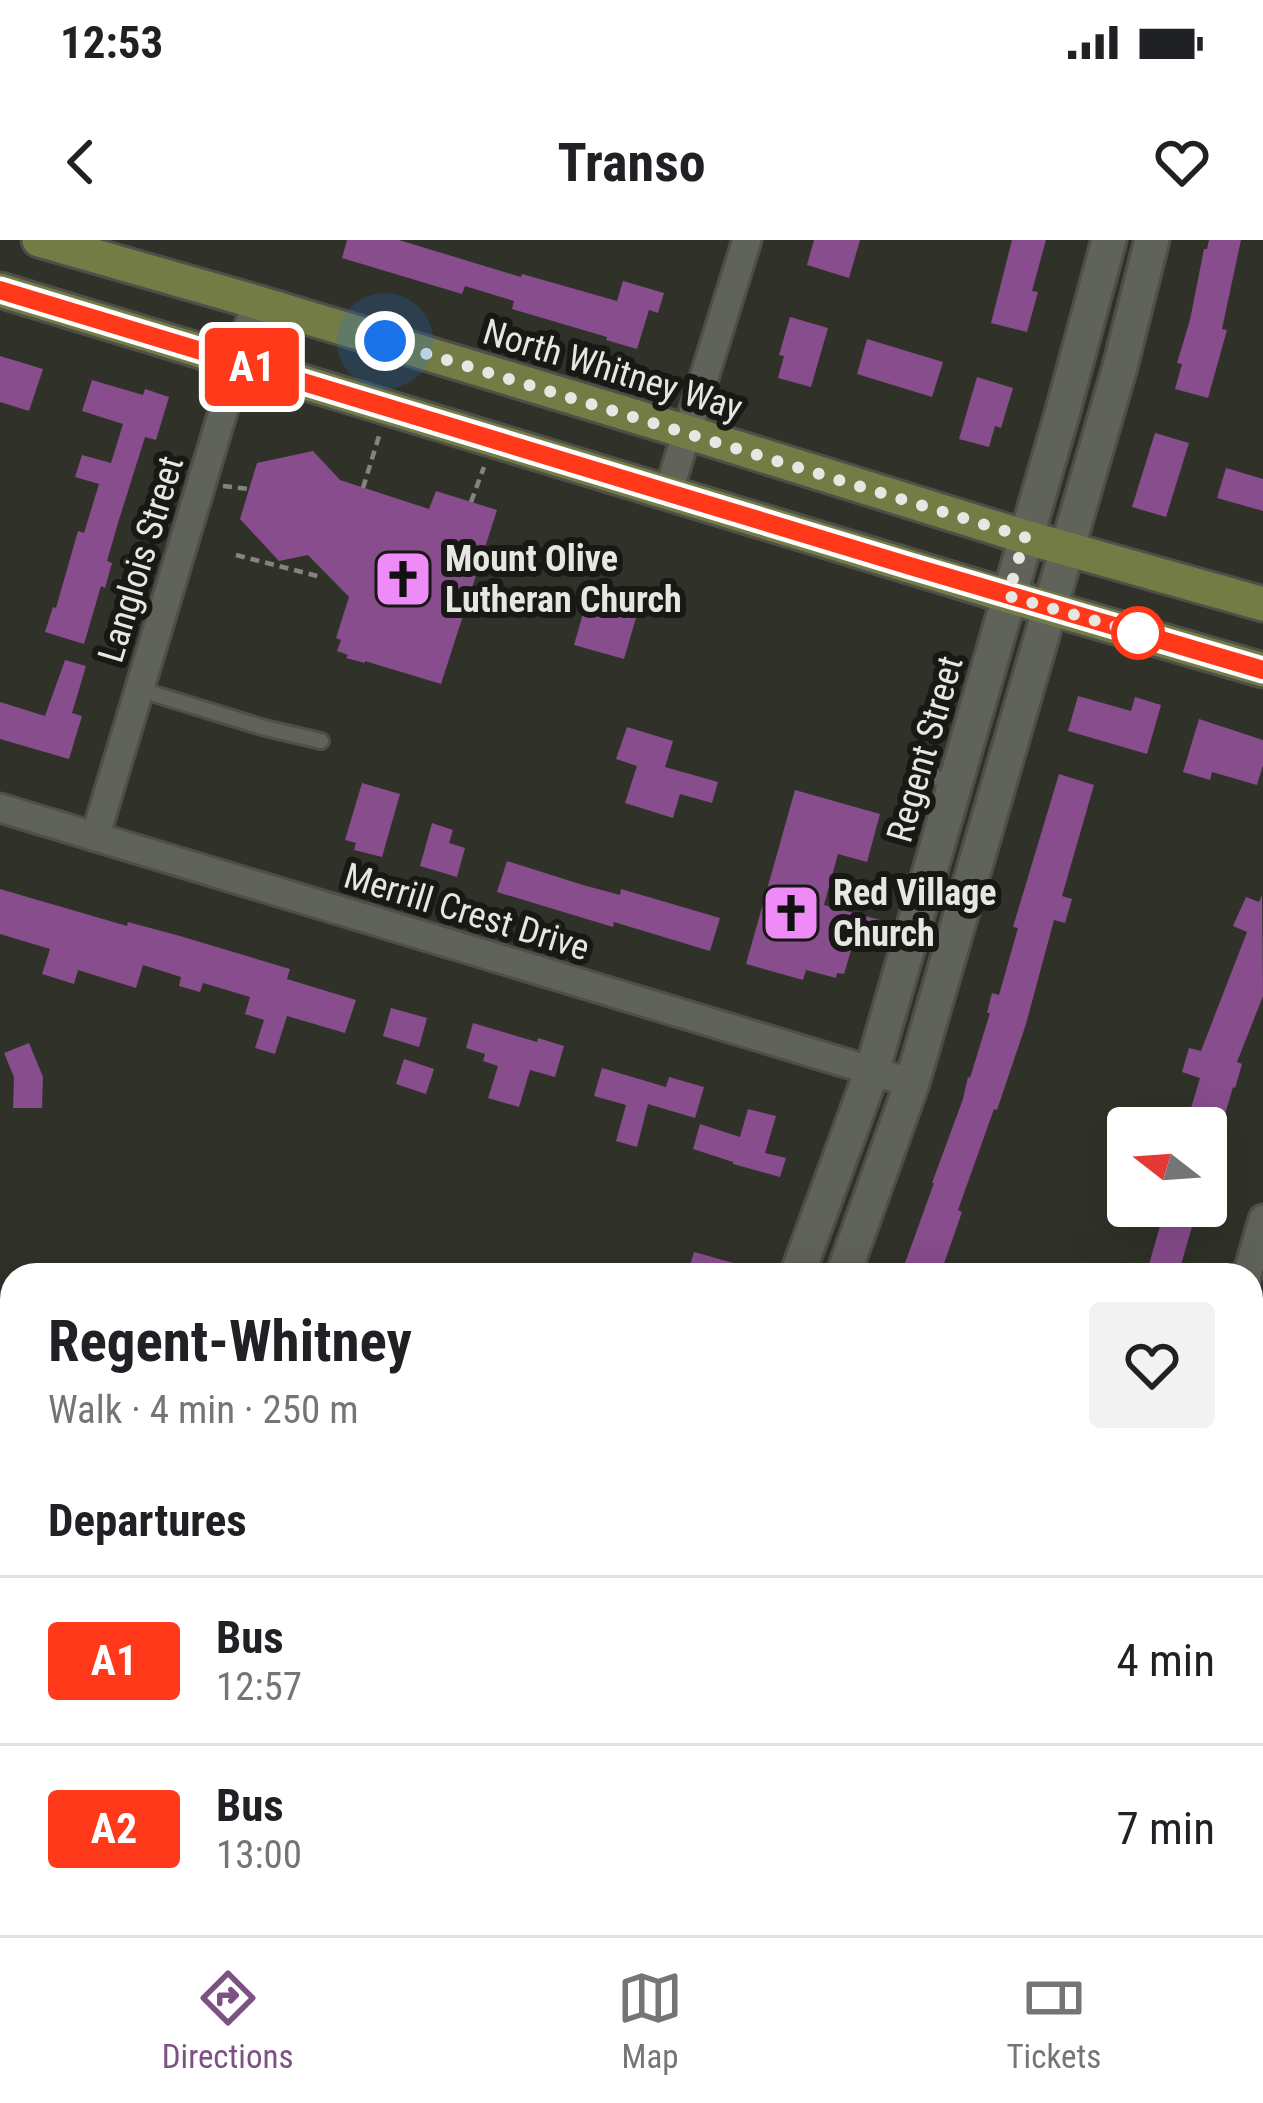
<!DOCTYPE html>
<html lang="en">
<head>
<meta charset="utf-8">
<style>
	body { margin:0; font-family:"Roboto Condensed",sans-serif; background:#f2f2f2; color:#202124; height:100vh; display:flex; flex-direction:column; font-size:45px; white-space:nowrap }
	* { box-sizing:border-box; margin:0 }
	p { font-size:39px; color:#757577 }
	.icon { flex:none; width:66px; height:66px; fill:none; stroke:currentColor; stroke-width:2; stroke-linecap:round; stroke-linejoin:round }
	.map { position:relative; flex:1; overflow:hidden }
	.sheet { position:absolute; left:0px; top:1023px; width:1263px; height:672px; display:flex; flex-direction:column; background:#fff; border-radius:36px 36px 0 0; box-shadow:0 12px 48px #0002 }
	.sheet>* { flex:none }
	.badge { padding:0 24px; border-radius:9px; font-size:42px; line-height:78px }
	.needle { width:78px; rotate:287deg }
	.controls { position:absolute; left:1107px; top:867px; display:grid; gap:24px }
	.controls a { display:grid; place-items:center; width:120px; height:120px; border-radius:12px; background:#fff; box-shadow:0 12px 48px #0002; font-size:60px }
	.you { position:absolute; width:60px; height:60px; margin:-30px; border:9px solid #fff; border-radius:50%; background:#1a73e8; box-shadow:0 0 0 18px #1a73e833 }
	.map>.badge { position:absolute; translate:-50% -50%; box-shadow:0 0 0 6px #fff }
	h2 { padding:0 48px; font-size:45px; line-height:108px }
	.round { display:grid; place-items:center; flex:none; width:126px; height:126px; border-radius:12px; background:#f2f2f2 }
	.overview { display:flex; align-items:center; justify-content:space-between; height:204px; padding:0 48px }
	h1 { font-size:57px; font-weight:700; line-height:90px }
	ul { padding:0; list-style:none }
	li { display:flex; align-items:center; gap:36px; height:168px; padding:0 48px; border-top:3px solid #e0e0e0 }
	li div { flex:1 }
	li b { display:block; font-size:45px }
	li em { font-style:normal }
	li .badge { min-width:132px; font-weight:700; text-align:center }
	.status { display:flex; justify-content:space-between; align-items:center; height:84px; padding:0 60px; background:#fff; direction:ltr }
	.status svg { height:33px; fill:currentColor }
	header { display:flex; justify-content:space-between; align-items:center; height:156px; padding:0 48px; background:#fff; font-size:54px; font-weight:700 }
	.tabs { display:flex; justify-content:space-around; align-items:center; height:168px; border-top:3px solid #e0e0e0; background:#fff; font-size:33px; color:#757577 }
	.tabs a { display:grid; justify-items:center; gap:6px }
	.tabs .selected { color:#7d5183 }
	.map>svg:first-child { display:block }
	.green { fill:#535d1c }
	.building { fill:#874d8c }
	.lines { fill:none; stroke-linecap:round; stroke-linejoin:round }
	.service-casing { stroke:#4e4f48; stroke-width:20 }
	.minor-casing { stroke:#4e4f48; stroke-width:33 }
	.tertiary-casing { stroke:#4e4f48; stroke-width:39 }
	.secondary-casing { stroke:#4e4f48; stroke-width:39 }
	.path { stroke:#83847d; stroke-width:4.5; stroke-dasharray:9 6; stroke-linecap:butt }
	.service { stroke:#606359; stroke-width:14 }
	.minor { stroke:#606359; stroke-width:27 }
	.tertiary { stroke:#606359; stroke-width:33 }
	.secondary { stroke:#747c46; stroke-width:33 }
	.line-casing { stroke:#fff; stroke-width:27 }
	.line { stroke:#ff391a; stroke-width:18 }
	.walk { stroke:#e6e7e2; stroke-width:12; stroke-dasharray:0 21.6 }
	.stop-dot { fill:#fff; stroke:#ff391a; stroke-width:6 }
	.labels { text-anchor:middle; stroke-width:12; stroke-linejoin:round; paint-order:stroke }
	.street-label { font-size:36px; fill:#e6e7e2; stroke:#181915 }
	.poi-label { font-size:36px; font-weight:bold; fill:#e6e7e2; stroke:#181915; text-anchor:start }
</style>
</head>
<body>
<div class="status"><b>12:53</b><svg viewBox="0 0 49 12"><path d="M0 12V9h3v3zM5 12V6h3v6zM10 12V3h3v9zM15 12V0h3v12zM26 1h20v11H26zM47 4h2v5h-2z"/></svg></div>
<header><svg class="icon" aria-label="back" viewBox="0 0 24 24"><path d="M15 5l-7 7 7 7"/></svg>Transo<svg class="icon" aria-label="heart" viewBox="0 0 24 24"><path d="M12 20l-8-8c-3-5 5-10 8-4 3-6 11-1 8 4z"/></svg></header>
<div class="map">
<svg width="1263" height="1695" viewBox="0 0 1263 1695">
	<rect width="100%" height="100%" fill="#303229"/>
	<g class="green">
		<polygon points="12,1312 12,1683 115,1683 110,1695 0,1695 0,1324"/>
		<polygon points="1251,1419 1263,1423 1263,1588 1251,1584"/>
	</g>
	<g class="building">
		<polygon points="347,0 399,0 521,37 522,34 617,61 623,41 664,53 658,73 649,70 637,109 606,100 607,97 512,69 514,61 465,46 462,54 342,18"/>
		<polygon points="814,0 860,0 849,38 807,25"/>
		<polygon points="1012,0 1046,0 1032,51 1038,52 1027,92 991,83"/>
		<polygon points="1209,0 1241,0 1222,89 1227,90 1208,158 1175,149 1182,124 1177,123 1190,80 1204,9 1207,9"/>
		<polygon points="790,77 828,88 811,147 778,138 784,116 779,115"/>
		<polygon points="867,99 943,122 932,157 857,134"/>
		<polygon points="0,116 43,129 29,171 0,162"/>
		<polygon points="977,137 1013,148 1001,188 995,186 989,207 959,199"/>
		<polygon points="92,140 143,155 145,149 169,157 156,200 145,197 118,283 107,321 112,323 105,348 101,346 84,404 45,392 53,367 56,368 78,291 84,293 99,244 75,237 82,215 111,223 123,184 82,171"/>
		<polygon points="1155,193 1189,203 1166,277 1132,267"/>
		<polygon points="313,211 340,240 429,269 436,251 497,270 441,444 365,421 365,423 346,418 348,415 337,411 341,400 336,398 349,357 308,315 279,321 240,279 257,223"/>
		<polygon points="1226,228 1263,239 1263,271 1217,258"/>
		<polygon points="588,356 638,371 624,419 574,405"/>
		<polygon points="65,420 86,426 72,473 82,476 69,519 0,499 0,462 45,476"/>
		<polygon points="1078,456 1131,471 1135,457 1161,465 1147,514 1068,491"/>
		<polygon points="1199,479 1263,500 1263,525 1257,545 1212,532 1210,540 1183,532"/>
		<polygon points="627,487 673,501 665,527 718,542 712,563 680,554 673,578 625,563 637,526 616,519"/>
		<polygon points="1059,534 1094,545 1062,656 1072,659 1065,683 1054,680 1026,784 997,870 994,869 958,970 962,972 940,1035 929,1035 904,1026 934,943 932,943 963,859 968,837 970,838 990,773 987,773 992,753 999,755 1018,688 1013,687"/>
		<polygon points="362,543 400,554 382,617 354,610 356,603 345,600"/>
		<polygon points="795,550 880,574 867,622 838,614 824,665 880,680 874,702 855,697 844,734 837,733 836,738 806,730 803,740 746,724"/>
		<polygon points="432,583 453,590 449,603 465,608 457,637 420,626"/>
		<polygon points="507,621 583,645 620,655 621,649 720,678 710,711 614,682 613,687 497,652"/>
		<polygon points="0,649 127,686 128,682 180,696 290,729 287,739 356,760 345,793 287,776 275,814 255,808 264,780 245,774 250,757 203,743 200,752 179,746 181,737 143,725 136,748 78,730 74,744 42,734 50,709 0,694"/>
		<polygon points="1262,655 1263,756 1237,822 1242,824 1235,848 1233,847 1221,888 1185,888 1200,838 1182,832 1189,808 1201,811 1247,692 1233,686 1246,657 1259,662"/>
		<polygon points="391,768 427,778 419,807 383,796"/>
		<polygon points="473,783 537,802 538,798 564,806 555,837 530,830 519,867 488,858 498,826 483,821 485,814 466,808"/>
		<polygon points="29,803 43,837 42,868 13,868 14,837 4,813"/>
		<polygon points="404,819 434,829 426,854 396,844"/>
		<polygon points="602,828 666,847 669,837 704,847 695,878 648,864 637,907 616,901 626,865 594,856"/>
		<polygon points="748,869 776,876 765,913 786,918 780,937 733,924 733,922 693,909 700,884 740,897"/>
		<polygon points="1159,966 1198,966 1178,1035 1146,1035 1160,986 1154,984"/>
		<polygon points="694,1012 755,1029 754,1035 687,1035"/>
	</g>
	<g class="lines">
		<g class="service-casing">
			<g id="service">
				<polyline points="138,449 265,488 321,501"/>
				<polyline points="918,532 954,543"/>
			</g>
		</g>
		<g class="minor-casing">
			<g id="minor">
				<polyline points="668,253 747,0"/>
				<polyline points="0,568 912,843"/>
				<polyline points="95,597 256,62"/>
				<polyline points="1247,1035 1263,979"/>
				<polyline points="0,1263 12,1264"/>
				<polyline points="1251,1419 1263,1423"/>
				<polyline points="1251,1584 1263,1588"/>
				<polyline points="370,1683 413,1695"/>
				<polyline points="126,1695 132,1683"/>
			</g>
		</g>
		<g class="tertiary-casing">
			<g id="tertiary">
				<polyline points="797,1035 872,831 1062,174 1109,0"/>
				<polyline points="843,1035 912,843 1120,127 1152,0"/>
				<polyline points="582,1695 585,1683"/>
				<polyline points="627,1695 631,1683"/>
			</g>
		</g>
		<g class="secondary-casing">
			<g id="secondary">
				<polyline points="39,0 256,62 687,192 1025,297 1263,364"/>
				<polyline points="0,50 991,351 1263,430"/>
			</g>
		</g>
		<g class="path">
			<polyline points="223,246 249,249"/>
			<polyline points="363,248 379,196"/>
			<polyline points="471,262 484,227"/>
			<polyline points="236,315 321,337"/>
		</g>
		<use href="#service" class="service"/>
		<use href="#minor" class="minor"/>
		<use href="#tertiary" class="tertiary"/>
		<use href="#secondary" class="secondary"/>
	</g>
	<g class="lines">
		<g class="line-casing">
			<polyline id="line" points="0,50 910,326 1263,430"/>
		</g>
		<use href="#line" class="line"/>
		<polyline class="walk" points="385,101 1025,297 1008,356 1146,395 1138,393"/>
	</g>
	<defs>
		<g id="church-square" transform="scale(3)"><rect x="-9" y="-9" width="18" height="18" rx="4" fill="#ee8bf7" stroke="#181915"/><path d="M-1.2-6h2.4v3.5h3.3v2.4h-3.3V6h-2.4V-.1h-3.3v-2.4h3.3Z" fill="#111"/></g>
	</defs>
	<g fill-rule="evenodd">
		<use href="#church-square" x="403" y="339"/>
		<use href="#church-square" x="791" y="673"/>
	</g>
	<circle class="stop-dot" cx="1138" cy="393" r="24"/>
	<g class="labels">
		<g class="street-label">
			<text transform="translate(613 129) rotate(17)" y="13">North Whitney Way</text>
			<text transform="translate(140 319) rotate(-73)" y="13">Langlois Street</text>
			<text transform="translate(924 509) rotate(-74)" y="13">Regent Street</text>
			<text transform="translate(467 671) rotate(17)" y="13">Merrill Crest Drive</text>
		</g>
		<g class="poi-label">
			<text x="445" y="331">Mount Olive<tspan x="445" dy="41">Lutheran Church</tspan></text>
			<text x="833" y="665">Red Village<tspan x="833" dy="41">Church</tspan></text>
		</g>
	</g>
</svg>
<div class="controls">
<a><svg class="needle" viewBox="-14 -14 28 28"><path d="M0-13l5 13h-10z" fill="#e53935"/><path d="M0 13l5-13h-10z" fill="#757577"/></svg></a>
</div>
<div class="you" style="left:385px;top:101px"></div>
<b class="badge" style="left:252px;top:127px;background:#ff391a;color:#fff">A1</b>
<section class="sheet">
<div class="overview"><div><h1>Regent-Whitney</h1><p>Walk · 4 min · 250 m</p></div><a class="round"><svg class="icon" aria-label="heart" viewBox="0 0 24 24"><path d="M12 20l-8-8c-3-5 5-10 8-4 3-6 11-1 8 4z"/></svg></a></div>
<h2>Departures</h2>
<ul>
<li><span class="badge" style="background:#ff391a;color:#fff">A1</span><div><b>Bus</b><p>12:57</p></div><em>4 min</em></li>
<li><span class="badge" style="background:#ff391a;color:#fff">A2</span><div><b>Bus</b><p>13:00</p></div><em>7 min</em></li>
</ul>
</section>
</div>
<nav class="tabs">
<a class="selected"><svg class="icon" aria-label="directions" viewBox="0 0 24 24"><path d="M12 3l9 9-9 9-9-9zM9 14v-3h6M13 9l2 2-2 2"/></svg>Directions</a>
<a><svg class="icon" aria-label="map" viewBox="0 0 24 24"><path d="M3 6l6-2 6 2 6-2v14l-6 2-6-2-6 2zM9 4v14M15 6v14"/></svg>Map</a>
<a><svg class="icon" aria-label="tickets" viewBox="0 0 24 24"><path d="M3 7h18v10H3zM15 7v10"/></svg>Tickets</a>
</nav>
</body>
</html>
